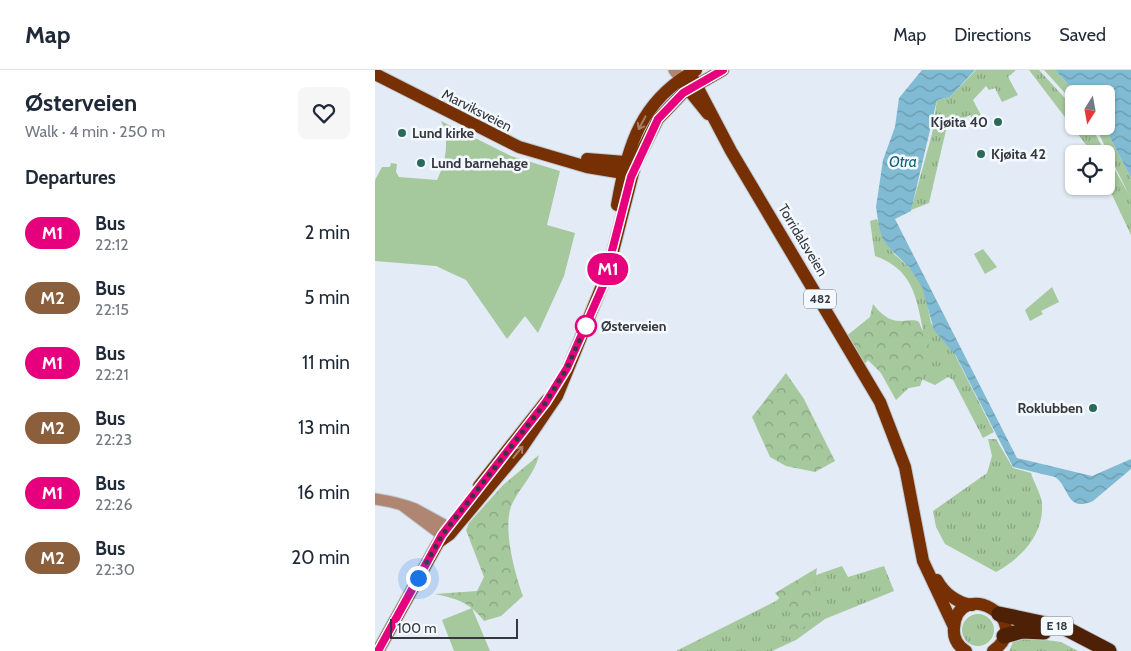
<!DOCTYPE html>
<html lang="en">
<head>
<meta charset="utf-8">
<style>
	body { margin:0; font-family:Cabin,sans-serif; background:#f6f6f7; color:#1f2937; height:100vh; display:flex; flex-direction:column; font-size:19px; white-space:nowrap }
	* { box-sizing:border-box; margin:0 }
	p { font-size:16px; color:#747a83 }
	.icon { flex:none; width:28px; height:28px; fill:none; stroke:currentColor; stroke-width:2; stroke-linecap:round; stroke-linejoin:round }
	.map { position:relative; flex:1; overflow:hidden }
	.panel { display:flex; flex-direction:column; background:#fff; width:375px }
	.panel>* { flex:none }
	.badge { padding:0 10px; border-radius:16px; font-size:18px; line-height:32px }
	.needle { width:32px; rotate:191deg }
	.tools { position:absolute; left:690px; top:15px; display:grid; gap:10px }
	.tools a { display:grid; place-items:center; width:50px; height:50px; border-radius:8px; background:#fff; box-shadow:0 1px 4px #0004; font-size:25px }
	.scale { position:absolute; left:15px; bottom:12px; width:128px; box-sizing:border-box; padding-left:5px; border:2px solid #35383c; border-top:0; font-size:14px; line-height:18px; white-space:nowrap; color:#35383c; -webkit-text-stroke:4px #f3f9ff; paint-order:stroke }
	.you { position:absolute; width:25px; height:25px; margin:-12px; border:4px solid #fff; border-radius:50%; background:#1a73e8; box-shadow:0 0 0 8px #1a73e833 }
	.map>.badge { position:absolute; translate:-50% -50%; box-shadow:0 0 0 2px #fff }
	h2 { padding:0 25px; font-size:19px; line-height:45px }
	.round { display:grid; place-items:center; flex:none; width:52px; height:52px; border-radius:8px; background:#f6f6f7 }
	.overview { display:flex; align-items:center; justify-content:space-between; height:85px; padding:0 25px }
	h1 { font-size:24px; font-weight:700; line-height:38px }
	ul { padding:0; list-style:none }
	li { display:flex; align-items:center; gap:15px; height:65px; padding:0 25px }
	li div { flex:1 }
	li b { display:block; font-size:19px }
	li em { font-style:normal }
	li .badge { min-width:55px; font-weight:700; text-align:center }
	header { display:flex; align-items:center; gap:30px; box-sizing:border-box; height:70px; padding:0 25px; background:#fff; border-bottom:1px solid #e0e1e3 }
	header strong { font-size:24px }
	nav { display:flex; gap:28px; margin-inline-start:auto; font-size:18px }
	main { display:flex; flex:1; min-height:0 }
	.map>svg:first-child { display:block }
	.grass { fill:url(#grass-tufts) }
	.forest { fill:url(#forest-crowns) }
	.park { fill:#a5c89d }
	.water { fill:url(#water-waves) }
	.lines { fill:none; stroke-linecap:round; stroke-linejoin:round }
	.minor-casing { stroke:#c0c8d1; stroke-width:13 }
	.major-casing { stroke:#c0c8d1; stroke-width:14 }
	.highway-casing { stroke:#c0c8d1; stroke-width:17 }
	.minor { stroke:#af8672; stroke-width:11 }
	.major { stroke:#763003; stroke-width:12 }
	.highway { stroke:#4e2006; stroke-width:15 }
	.oneway { stroke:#a88068 }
	.line-casing { stroke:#fff; stroke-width:11 }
	.line { stroke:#e6007e; stroke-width:8 }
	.walk { stroke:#35383c; stroke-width:5; stroke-dasharray:0 9 }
	.poi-dot { fill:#286b5b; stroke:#f3f9ff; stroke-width:2 }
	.stop-dot { fill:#fff; stroke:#e6007e; stroke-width:2.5 }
	.labels { text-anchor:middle; stroke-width:5; stroke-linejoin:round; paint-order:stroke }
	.shield { fill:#f3f9ff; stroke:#6e7276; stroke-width:1 }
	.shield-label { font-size:12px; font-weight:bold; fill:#35383c }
	.street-label { font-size:14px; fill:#35383c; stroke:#f3f9ff }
	.poi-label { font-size:14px; font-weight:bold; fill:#35383c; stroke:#f3f9ff; text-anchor:start }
	.stop-label { font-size:14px; font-weight:bold; fill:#35383c; stroke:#f3f9ff; text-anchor:start }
	.water-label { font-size:15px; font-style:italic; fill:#115f77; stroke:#f3f9ff }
</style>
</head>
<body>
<header>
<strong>Map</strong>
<nav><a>Map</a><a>Directions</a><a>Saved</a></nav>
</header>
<main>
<section class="panel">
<div class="overview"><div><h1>Østerveien</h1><p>Walk · 4 min · 250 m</p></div><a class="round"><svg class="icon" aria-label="heart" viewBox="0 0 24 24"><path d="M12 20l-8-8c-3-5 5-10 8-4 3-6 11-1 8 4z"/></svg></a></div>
<h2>Departures</h2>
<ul>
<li><span class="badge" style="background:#e6007e;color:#fff">M1</span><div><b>Bus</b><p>22:12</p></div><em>2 min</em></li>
<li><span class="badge" style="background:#8b5e3c;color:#fff">M2</span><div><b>Bus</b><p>22:15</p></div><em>5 min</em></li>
<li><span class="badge" style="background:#e6007e;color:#fff">M1</span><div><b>Bus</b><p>22:21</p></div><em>11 min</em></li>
<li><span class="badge" style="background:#8b5e3c;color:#fff">M2</span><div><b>Bus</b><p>22:23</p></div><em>13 min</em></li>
<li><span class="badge" style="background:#e6007e;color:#fff">M1</span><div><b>Bus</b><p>22:26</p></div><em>16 min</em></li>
<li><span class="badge" style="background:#8b5e3c;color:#fff">M2</span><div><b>Bus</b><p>22:30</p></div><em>20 min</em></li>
</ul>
</section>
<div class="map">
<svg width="756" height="581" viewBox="0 0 756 581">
	<defs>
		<pattern id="grass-tufts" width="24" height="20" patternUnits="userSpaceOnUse" patternTransform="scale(1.25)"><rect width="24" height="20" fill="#a5c89d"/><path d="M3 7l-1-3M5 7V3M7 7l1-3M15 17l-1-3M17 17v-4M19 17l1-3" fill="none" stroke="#87a381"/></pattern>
		<pattern id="forest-crowns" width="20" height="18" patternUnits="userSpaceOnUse" patternTransform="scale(1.25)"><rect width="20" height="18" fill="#a5c89d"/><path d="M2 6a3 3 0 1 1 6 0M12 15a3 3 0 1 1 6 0" fill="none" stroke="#87a381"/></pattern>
		<pattern id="water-waves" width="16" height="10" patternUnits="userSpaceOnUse" patternTransform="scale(1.25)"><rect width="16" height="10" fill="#80bbd3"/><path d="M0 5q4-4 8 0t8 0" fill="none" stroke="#6a99ac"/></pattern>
	</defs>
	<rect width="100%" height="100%" fill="#e3ecf6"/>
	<g class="grass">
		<polygon points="601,0 641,0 633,7 643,25 627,32 620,18 614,20 611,16 598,30 608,49 600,53 595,45 572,56 554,133 536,140 557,64 562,30 575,27"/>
		<polygon points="654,0 664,0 699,38 699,56 716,56 731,84 718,84"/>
		<polygon points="669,0 680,0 702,24 699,24 699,33"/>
		<polygon points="720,56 729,56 756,108 756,165 731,112 731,84 754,125"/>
		<path d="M 502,149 L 512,174 L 519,184 L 538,201 L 549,218 L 556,253 L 578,281 L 619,362 L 608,368 L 578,310 L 573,307 L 560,315 L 544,308 L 521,330 L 498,289 L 513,261 L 548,260 C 541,225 537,199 500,186 L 495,151 Z"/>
		<path d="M 613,369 L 621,369 L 638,398 L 656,403 C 659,414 667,424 667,436 C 668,466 645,489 621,502 L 570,474 L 561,457 L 558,441 L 612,403 L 617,386 Z"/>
		<polygon points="467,496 473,507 509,496 519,521 450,549 421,570 397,581 301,581 401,531 421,512"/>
		<circle cx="603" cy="560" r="16"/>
		<polygon points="648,567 686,572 703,581 634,581 639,570"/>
	</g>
	<g class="forest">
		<path d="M 498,234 C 506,244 514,252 528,251 C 534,251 539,249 544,252 L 557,283 L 545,316 L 523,320 L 493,290 L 488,296 L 469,268 L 495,247 Z"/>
		<polygon points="411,303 429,329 460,391 440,402 411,396 395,387 377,347"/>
		<path d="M 164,385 C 161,401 146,417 138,432 C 126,454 140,504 148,526 L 126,546 L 109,551 C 94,532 83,529 60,524 L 102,521 L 109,507 L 91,460 L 94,453 L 128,415 Z"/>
		<polygon points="442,498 434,554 405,570 416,541 400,523"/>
	</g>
	<g class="park">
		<path d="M 66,51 L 136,86 L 185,101 L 172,155 L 200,163 L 189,206 L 163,263 L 150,246 L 132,269 L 91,210 L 61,196 L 0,191 L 0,110 L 7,97 L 15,97 L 16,93 L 22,94 L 21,102 L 24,107 L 62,110 C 71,92 75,69 66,51 Z"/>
		<polygon points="608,179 622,197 610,204 599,184"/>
		<polygon points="677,217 684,232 666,241 668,244 655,251 650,240"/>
		<polygon points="97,538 115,581 79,581 67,550"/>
	</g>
	<g class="water">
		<path d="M 547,0 L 600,0 L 575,27 L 562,30 L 536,141 L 520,149 L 642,388 L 717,406 L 756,389 L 756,399 L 718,431 C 691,443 695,417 680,407 L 638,397 L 581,286 L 559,260 L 547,217 L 534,197 L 517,181 L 508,170 L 504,157 L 501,137 L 508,90 L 520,57 L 524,28 Z"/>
		<polygon points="680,0 756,0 756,108 729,56 731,56 731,24 702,24"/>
	</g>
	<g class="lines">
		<g class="minor-casing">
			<g id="minor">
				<polyline points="299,0 306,9"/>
				<path d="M 0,429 C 13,431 27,434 40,439 L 73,457 L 75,464 L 67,465 L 27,435"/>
			</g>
		</g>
		<g class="major-casing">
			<g id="major">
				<polyline points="315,3 356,81 505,332 530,397 548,491 579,557"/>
				<polyline points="0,4 144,77 212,97 248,103 259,100"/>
				<polyline points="308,13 333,44"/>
				<polyline points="212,89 250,92 255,96"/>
				<path d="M 242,135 C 252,76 266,30 321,0"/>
				<polyline points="104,416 172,330"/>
				<polyline points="65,471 75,464 146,379 182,326 233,201 260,95 283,49 308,23 348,0"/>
				<path d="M 562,510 C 569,523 582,533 597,535"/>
				<polyline points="3,581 68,464"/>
				<path d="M 591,581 C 583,576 578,568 579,558 C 582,506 662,550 618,581"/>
			</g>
		</g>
		<g class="highway-casing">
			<g id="highway">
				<polyline points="624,544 690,558 734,581"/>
				<polyline points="629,566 647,561 669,562"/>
			</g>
		</g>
		<use href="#minor" class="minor"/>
		<use href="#major" class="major"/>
		<use href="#highway" class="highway"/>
	</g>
	<defs><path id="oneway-shaft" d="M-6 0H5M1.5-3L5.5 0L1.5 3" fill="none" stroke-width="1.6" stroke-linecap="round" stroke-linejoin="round" transform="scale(1.25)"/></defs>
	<g class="oneway">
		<use href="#oneway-shaft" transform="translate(267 53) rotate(118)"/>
		<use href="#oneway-shaft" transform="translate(143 382) rotate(-51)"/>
	</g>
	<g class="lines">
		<g class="line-casing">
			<polyline id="line" points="3,581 67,465 171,332 192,298 228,216 256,107 283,49 308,23 348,0"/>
		</g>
		<use href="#line" class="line"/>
		<polyline class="walk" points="43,508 67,465 171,332 192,298 213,251 211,256"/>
	</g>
	<g class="poi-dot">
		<circle cx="623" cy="52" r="5"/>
		<circle cx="27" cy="63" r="5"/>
		<circle cx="606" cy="84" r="5"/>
		<circle cx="46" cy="93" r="5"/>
		<circle cx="718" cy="338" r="5"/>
	</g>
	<circle class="stop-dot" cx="211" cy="256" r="10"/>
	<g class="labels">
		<g class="shield">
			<rect x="429" y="219.5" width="32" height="19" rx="4"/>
			<rect x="666" y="546.5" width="32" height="19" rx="4"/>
		</g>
		<g class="shield-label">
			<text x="445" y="233">482</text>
			<text x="682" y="560">E 18</text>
		</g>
		<g class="street-label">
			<text transform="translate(102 40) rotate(27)" y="5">Marviksveien</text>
			<text transform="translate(428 170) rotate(59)" y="5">Torridalsveien</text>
		</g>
		<g class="poi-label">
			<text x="613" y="57" text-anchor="end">Kjøita 40</text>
			<text x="37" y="68">Lund kirke</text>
			<text x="616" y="89">Kjøita 42</text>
			<text x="56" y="98">Lund barnehage</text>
			<text x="708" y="343" text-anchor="end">Roklubben</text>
		</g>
		<g class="stop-label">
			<text x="226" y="261">Østerveien</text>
		</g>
		<g class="water-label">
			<text x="528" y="97">Otra</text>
		</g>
	</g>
</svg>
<div class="tools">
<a><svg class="needle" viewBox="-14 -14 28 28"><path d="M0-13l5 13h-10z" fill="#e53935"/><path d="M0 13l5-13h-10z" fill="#747a83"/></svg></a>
<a><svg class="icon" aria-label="locate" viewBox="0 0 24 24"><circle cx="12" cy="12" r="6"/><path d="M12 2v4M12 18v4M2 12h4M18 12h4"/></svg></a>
</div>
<div class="scale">100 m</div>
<div class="you" style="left:43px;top:508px"></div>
<b class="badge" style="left:233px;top:199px;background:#e6007e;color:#fff">M1</b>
</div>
</main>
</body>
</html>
